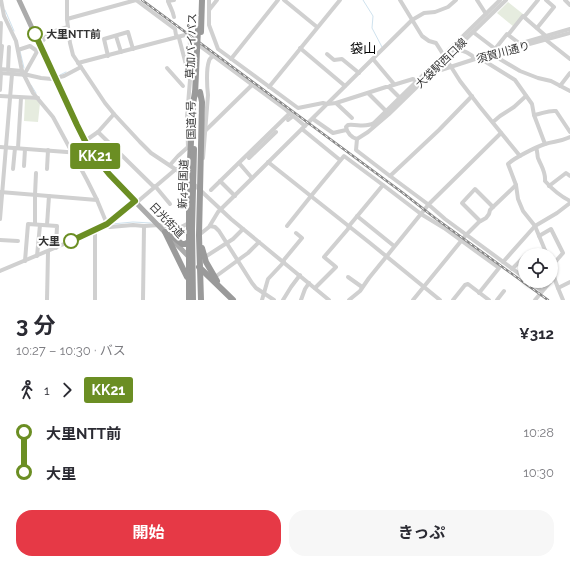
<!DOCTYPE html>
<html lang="ja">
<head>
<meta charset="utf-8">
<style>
	body { margin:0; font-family:Raleway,"Noto Sans JP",sans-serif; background:#f7f7f7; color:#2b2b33; height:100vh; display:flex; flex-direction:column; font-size:15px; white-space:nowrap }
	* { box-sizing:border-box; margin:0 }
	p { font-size:13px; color:#7c7c81 }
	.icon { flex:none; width:22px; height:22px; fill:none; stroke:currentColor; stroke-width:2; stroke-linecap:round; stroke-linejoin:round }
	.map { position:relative; height:300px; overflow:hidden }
	.details { display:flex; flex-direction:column; background:#fff; flex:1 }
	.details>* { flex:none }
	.badge { padding:0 8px; border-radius:3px; font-size:14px; line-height:26px }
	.fabs { position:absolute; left:518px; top:248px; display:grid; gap:8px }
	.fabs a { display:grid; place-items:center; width:40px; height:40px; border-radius:50%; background:#fff; box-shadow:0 1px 3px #0004; font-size:20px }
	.map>.badge { position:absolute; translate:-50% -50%; box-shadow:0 0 0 2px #fff }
	.legs { display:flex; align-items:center; gap:6px; height:44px; padding:0 16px; font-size:13px }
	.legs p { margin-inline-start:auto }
	.head { display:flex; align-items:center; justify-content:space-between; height:68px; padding:0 16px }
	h1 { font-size:22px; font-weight:700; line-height:30px }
	.cta { display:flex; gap:8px; margin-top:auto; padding:8px 16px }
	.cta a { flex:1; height:46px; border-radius:16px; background:#e63946; color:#fff; font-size:16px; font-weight:700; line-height:46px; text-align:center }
	.cta a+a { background:#f7f7f7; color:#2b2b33 }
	ul { padding:0 16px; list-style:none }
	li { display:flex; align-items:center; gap:14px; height:40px; font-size:15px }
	li i { display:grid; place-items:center; width:6px; height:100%; margin:0 5px; background:currentColor }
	li i::after { content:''; width:10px; height:10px; margin:-5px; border:3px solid; border-radius:50%; background:#fff }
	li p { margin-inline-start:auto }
	li:first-child i { background:linear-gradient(#0000 50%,currentColor 0) }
	li:last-child i { background:linear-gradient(currentColor 50%,#0000 0) }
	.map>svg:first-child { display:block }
	.green { fill:#e6ecdf }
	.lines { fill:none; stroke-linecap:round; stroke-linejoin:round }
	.stream { stroke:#cfe2ee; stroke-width:1 }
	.minor { stroke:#d0d0d0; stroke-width:4 }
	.major { stroke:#ababab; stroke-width:5 }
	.highway { stroke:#9a9a9a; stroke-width:6 }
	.rail-casing { stroke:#888; stroke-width:2.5 }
	.rail { stroke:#fff; stroke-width:1; stroke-dasharray:3; stroke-linecap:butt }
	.highway-bridge { stroke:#9a9a9a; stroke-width:6 }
	.line-1-casing { stroke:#fff; stroke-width:9 }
	.line-1 { stroke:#6b8e23; stroke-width:6 }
	.stop-1-dot { fill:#fff; stroke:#6b8e23; stroke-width:2 }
	.labels { text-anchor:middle; stroke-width:4; stroke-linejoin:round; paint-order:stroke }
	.stop-label { font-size:11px; font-weight:bold; fill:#333; stroke:#fff; text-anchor:start }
	.street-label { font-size:11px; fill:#333; stroke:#fff }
	.quarter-label { font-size:13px; fill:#000; stroke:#fff }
</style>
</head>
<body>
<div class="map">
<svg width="570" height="300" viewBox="0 0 570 300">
	<rect width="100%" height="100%" fill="#fff"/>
	<g class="green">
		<polygon points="508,2 523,14 514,27 497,13"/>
		<polygon points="25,99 37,100 40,103 38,122 24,121"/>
	</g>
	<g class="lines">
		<g class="stream">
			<polyline points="363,0 373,16 372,28 382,47"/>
			<polyline points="5,10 14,31"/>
			<polyline points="20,51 24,68"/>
			<polyline points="60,75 66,72"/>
			<polyline points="31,85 36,93"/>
			<polyline points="112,224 133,222 151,223"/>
		</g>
		<g class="minor">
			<polyline points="1,0 4,16 16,41 22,71 24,75"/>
			<polyline points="67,0 67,19 70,43 73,55 105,103 114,114 140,142 151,153 184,175 231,219 329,300"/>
			<polyline points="136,0 175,29 176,35 179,38 190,80 187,117 188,147 178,156 170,165"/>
			<polyline points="168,0 168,1 174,0"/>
			<polyline points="217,0 209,10 209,25 218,49 298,108 323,103 327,104 412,20 424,13 435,12 448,7 456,0"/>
			<polyline points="284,0 317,27"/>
			<polyline points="400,0 422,36 429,41 436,43 460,81 480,107 520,156"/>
			<polyline points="477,0 486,14"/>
			<path d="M 500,0 L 374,123 C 366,128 357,124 348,125 L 346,127 C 347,133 352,138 357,139 L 368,132 L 389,114 L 506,0"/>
			<polyline points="565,0 570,5"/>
			<path d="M 168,1 C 170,7 173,11 174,17"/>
			<polyline points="209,10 209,0"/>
			<polyline points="524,17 547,37"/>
			<polyline points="67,19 136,0"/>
			<polyline points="537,28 554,7 546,0"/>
			<polyline points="473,32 494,48 495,52"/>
			<polyline points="508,35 523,16 524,17 538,0"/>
			<polyline points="116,36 121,52"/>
			<polyline points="546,40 570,59"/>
			<polyline points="39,44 41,43 49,33 68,27"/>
			<polyline points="0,46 1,23"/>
			<polyline points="41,47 39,48 24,75 33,93 53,117 87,180 97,200 107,224 110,227 133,225 144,226 159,225 179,228 189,223"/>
			<polyline points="300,48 345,86"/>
			<path d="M 455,49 C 463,51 470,52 475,59"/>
			<polyline points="495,49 507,34 519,43"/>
			<polyline points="18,50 30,46 37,51"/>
			<polyline points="495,51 570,29"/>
			<polyline points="327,54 334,60 342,59 359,73"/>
			<polyline points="493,55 520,71 538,78 551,81 570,91"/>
			<polyline points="108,56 104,39 128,32 133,49"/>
			<polyline points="482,58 486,62 515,80 532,104 534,115 545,144"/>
			<polyline points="231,59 278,0"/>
			<polyline points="373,59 394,84"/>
			<polyline points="78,63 185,35 285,109 305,126"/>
			<polyline points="436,67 439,70 441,70 475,59 570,33"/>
			<polyline points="0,68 2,46"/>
			<polyline points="167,68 183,86"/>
			<polyline points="0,69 22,71"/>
			<polyline points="8,70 9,47"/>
			<polyline points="0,73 28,75 41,78 52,79 64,76 81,67"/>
			<polyline points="187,74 189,72 190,39"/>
			<polyline points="560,86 570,73"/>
			<polyline points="269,87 340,0"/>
			<polyline points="389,87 400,98"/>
			<polyline points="0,90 1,73"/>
			<polyline points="368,93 386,111"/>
			<polyline points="0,96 38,98"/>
			<polyline points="472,96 439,130 390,176 429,205 445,219 525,278"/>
			<polyline points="336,103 352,118"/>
			<path d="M 534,115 C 542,114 548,110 556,111 L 570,132"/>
			<polyline points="313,119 333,133 346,130"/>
			<polyline points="288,120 293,116"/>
			<polyline points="493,122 500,116 514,107 526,96"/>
			<polyline points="302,129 340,160"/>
			<polyline points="206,130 252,85"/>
			<polyline points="98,132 154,187"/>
			<polyline points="357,139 356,150 390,176"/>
			<polyline points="85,141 98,132 114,114"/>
			<polyline points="0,147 80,153 85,153 91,150"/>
			<polyline points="18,148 21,98"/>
			<path d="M 536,148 C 538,152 537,155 538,158 C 541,166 546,172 545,181 C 552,189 560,196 570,201"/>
			<path d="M 203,158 L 208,95 C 207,87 206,69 209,61 C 209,59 212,57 213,56"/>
			<polyline points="249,158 276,132"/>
			<polyline points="268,162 370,243 440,300"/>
			<polyline points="239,163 252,178"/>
			<polyline points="24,166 25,149"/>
			<polyline points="13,169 15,148"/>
			<polyline points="47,169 48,150"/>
			<polyline points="220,181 235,196"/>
			<polyline points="383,185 421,214 444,228 499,268 479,293"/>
			<polyline points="155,186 170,204"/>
			<polyline points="549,186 566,173 570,176"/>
			<polyline points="211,190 290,113"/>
			<polyline points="0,192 97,200"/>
			<polyline points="136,203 176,169"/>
			<polyline points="357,216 394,246"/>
			<polyline points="0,219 12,74"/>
			<polyline points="480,221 462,203 475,189 493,207"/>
			<polyline points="35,224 35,195 36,173"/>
			<polyline points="47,225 49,196"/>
			<polyline points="210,226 215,227 219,231 252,283 256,288 274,300"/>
			<polyline points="287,226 311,196 344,156 383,185 349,226 348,229 324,257 336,267 315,288"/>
			<polyline points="94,231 95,234 95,300"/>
			<polyline points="199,235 209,227 218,212 327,104 336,103 386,87 389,87 390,86 413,79 416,81"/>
			<polyline points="539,236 551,229 563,253 556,261 552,264"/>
			<polyline points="0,240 18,241"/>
			<path d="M 547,255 L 535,226 L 523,211 L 518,199 L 516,185 L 508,164 C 514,158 536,147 545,144 C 554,141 560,142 570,137"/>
			<polyline points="37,256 40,225"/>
			<polyline points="205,257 233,239 243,229"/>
			<polyline points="25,261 28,224 57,226 56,248"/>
			<polyline points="283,261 302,238 296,233"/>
			<polyline points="503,262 535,226 557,213 570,203"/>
			<polyline points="551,263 555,280 558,288 570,282"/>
			<polyline points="512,269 525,256"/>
			<polyline points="0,271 71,241 104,226 135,201"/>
			<polyline points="215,277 248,253 259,242"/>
			<polyline points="348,277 362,287"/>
			<polyline points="529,281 542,291"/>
			<polyline points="542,281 545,288"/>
			<polyline points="558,288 563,300"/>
			<polyline points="47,300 48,252"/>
			<polyline points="143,300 144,226"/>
			<polyline points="262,300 268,279 284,262"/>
			<polyline points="283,300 291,287 300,275"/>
			<polyline points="301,300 305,289 309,283"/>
			<polyline points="349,300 360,291 369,278 429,204 501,133"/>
			<polyline points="413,300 466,235 479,222 486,218 489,214 490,210 493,207 516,185"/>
			<polyline points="453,300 465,285 468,284 489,300"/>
			<polyline points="497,300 504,291"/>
			<polyline points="535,300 551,281"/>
		</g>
		<polyline class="major" points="19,0 77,125 91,150 114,180 189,257"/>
		<g class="highway">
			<polyline points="201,32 202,0"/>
			<polyline points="200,92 202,102 199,235 201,300"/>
			<polyline points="195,95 197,50"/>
			<polyline points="165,232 187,277"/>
			<polyline points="168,235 172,236 182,244 185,244 189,242"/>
			<polyline points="202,248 206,262 217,281"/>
			<polyline points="199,267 233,300"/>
			<polyline points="189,300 189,179 193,104 195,92"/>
		</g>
		<g class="rail-casing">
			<polyline id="rail" points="142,0 403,193 435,218 548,300"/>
		</g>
		<use href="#rail" class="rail"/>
		<g class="highway-bridge">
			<polyline points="197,50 198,29"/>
			<polyline points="193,300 192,229 194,149"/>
		</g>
	</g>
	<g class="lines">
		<g class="line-1-casing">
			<polyline id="line-1" points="35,34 77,125 85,141 93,154 109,174 135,201 107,224 71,241"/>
		</g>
		<use href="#line-1" class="line-1"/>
	</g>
	<g class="stop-1-dot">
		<circle cx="35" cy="34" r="7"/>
		<circle cx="71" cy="241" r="7"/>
	</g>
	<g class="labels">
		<g class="stop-label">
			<text x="46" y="38">大里NTT前</text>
			<text x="60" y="245" text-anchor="end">大里</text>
		</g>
		<g class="street-label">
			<text transform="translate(191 46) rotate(-88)" y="4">草加バイパス</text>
			<text transform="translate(503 52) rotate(-15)" y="4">須賀川通り</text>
			<text transform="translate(441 63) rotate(-44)" y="4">大袋駅西口線</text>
			<text transform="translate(191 120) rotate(-91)" y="4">国道4号</text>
			<text transform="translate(183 184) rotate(-88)" y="4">新4号国道</text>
			<text transform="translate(167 220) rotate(46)" y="4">日光街道</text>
		</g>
		<g class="quarter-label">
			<text x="363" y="53">袋山</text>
		</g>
	</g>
</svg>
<div class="fabs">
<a><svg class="icon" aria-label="locate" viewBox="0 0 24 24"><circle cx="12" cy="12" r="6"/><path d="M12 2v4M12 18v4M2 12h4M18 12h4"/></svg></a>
</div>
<b class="badge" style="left:95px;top:156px;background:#6b8e23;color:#fff">KK21</b>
</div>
<section class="details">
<div class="head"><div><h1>3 分</h1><p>10:27 – 10:30 · バス</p></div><b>¥312</b></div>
<div class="legs"><svg class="icon" aria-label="walk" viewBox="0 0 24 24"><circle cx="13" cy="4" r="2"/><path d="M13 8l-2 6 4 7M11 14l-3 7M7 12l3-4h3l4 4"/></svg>1<svg class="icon" aria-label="forward" viewBox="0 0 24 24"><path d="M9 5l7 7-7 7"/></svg><b class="badge" style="background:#6b8e23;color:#fff">KK21</b></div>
<ul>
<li><i style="color:#6b8e23"></i><b>大里NTT前</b><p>10:28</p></li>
<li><i style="color:#6b8e23"></i><b>大里</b><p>10:30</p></li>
</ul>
<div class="cta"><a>開始</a><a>きっぷ</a></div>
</section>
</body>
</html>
